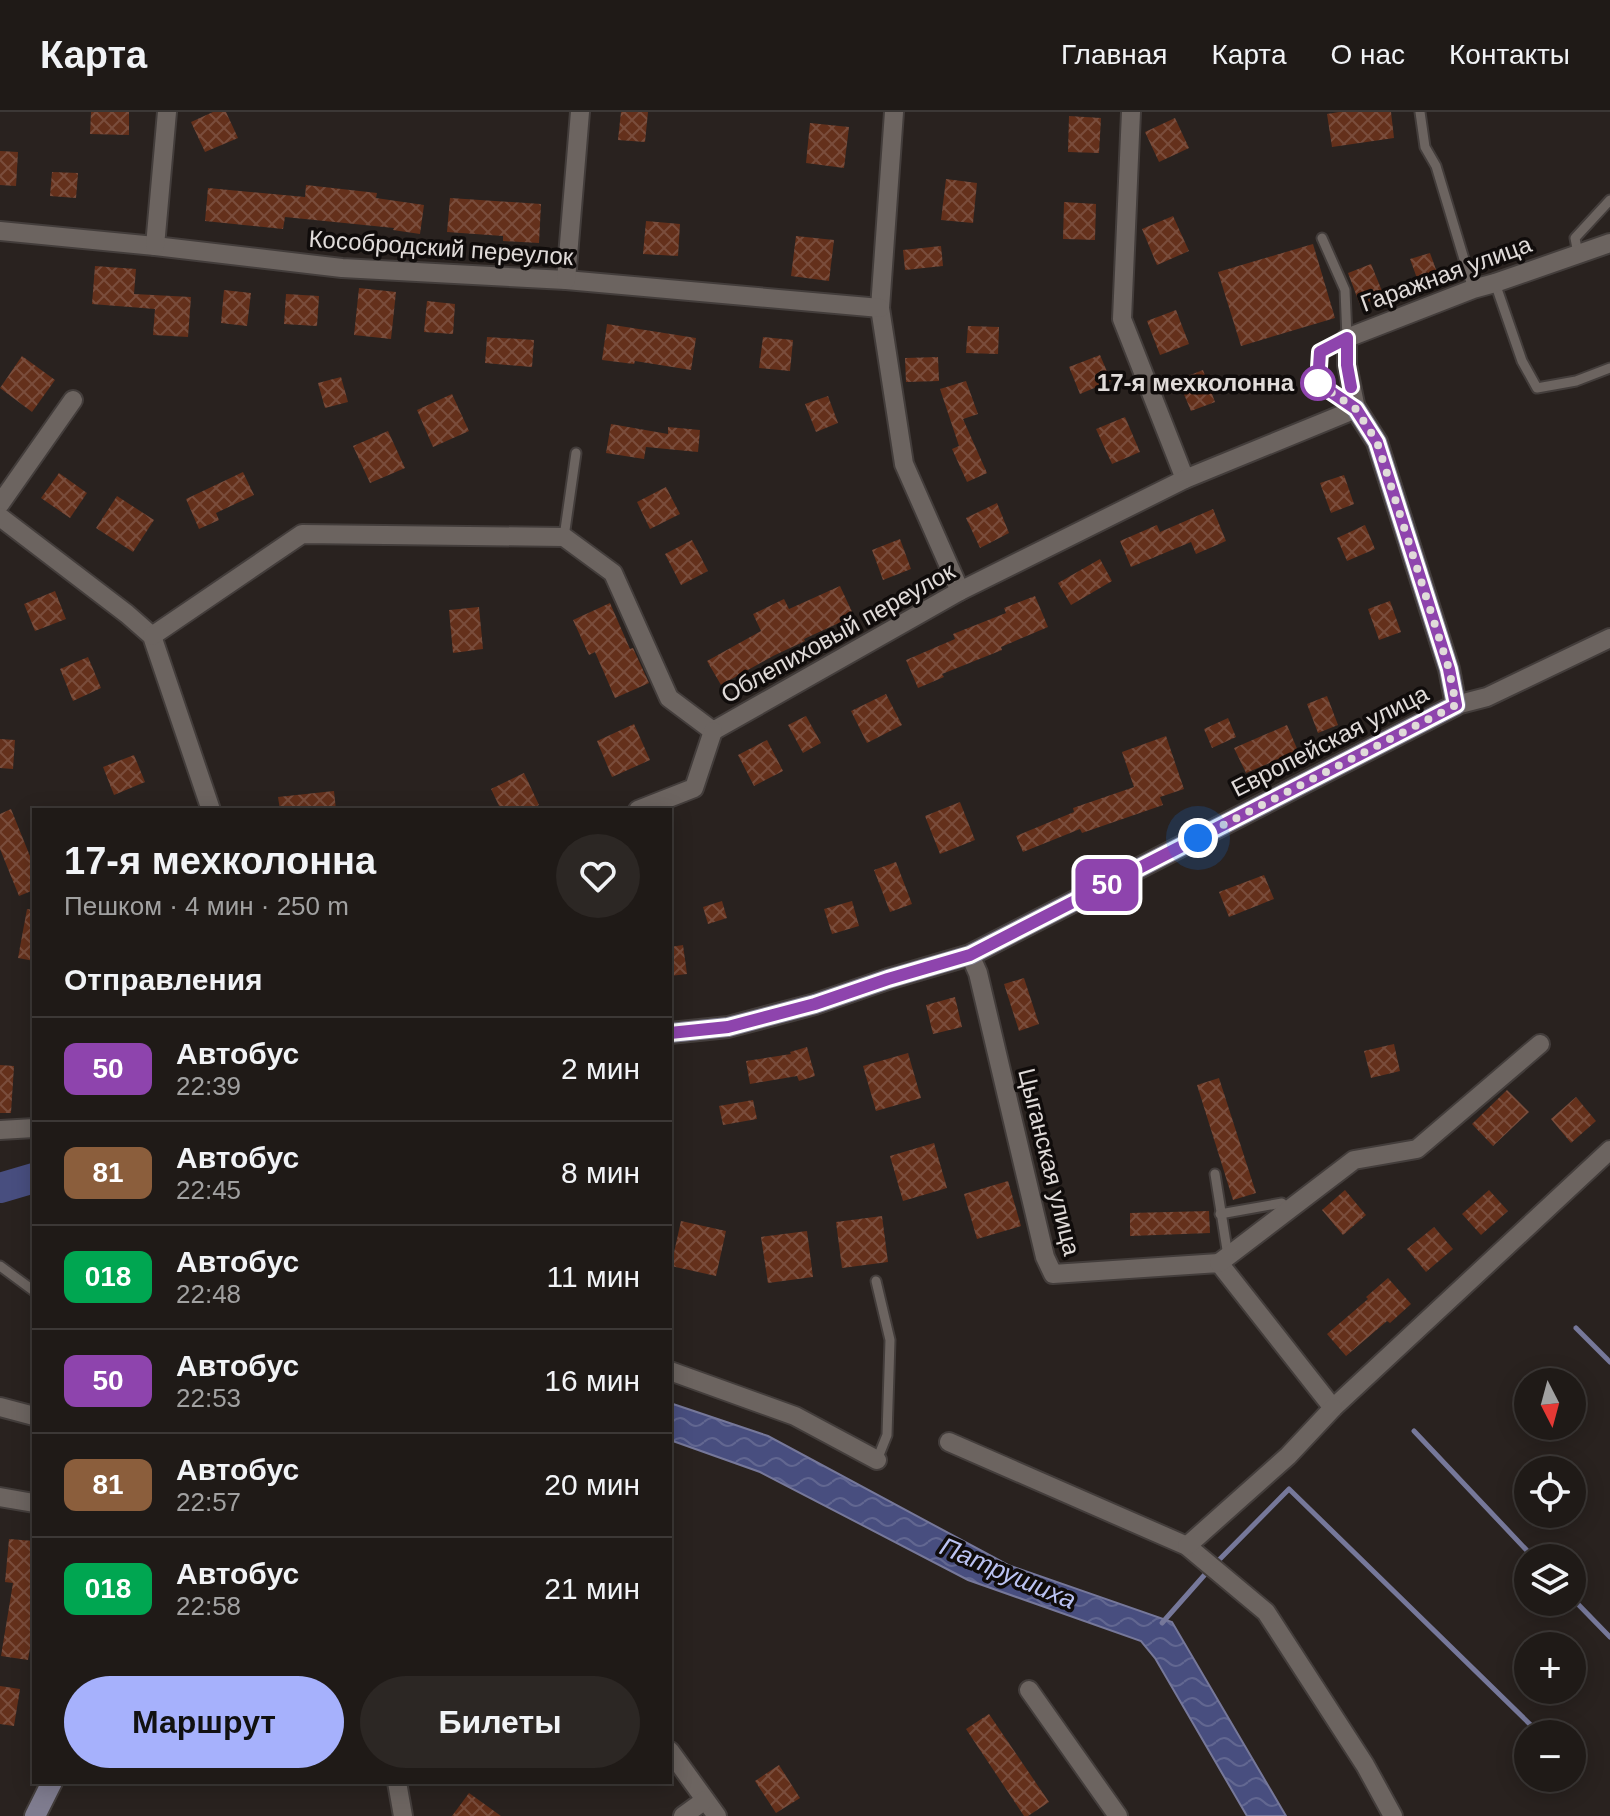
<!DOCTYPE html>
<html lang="ru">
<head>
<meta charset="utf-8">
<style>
	body { margin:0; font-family:Helvetica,sans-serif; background:#2c2724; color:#f1f3f6; height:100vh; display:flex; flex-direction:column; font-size:30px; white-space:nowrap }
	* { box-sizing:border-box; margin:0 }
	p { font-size:26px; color:#a1a1a1 }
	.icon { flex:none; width:44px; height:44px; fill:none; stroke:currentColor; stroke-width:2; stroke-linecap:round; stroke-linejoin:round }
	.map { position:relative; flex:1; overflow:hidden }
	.details { position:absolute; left:32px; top:696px; width:640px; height:976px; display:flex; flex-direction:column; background:#1f1a17; border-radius:0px; box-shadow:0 4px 20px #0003,0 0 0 2px #3c3836 }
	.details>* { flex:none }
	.badge { padding:0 16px; border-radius:12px; font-size:28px; line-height:52px }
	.needle { width:52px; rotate:174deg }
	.tools { position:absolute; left:1514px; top:1256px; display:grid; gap:16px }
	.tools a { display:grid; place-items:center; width:72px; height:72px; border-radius:50%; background:#1f1a17; box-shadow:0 4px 20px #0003,0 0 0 2px #3c3836; font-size:40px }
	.you { position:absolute; width:40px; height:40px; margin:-20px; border:6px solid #fff; border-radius:50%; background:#1a73e8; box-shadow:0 0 0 12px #1a73e833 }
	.map>.badge { position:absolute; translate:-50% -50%; box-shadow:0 0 0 4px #fff }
	h2 { padding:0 32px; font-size:30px; line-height:72px }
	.round { display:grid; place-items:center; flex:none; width:84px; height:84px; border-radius:42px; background:#2c2724 }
	.head { display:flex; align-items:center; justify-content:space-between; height:136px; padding:0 32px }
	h1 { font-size:38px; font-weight:700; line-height:60px }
	.cta { display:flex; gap:16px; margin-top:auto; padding:16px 32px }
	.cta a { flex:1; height:92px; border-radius:48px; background:#a6b1fc; color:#111; font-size:32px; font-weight:700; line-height:92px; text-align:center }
	.cta a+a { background:#2c2724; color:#f1f3f6 }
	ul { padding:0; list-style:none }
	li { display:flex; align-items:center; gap:24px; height:104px; padding:0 32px; border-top:2px solid #3c3836 }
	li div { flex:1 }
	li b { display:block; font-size:30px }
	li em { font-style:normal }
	li .badge { min-width:88px; font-weight:700; text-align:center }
	header { display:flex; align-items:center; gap:48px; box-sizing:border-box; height:112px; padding:0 40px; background:#1f1a17; border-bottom:2px solid #3c3836 }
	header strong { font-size:38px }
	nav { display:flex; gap:44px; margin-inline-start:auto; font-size:28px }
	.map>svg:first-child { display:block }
	.water { fill:url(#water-waves); stroke:#76789a; stroke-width:2 }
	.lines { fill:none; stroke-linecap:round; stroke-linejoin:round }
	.stream { stroke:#76789a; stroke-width:5 }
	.river { stroke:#484e7f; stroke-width:30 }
	.building { fill:url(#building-cross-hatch) }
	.lane-casing { stroke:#433d3b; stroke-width:13 }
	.street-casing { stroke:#433d3b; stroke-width:22 }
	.secondary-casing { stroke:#433d3b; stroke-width:24 }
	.lane { stroke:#6c6460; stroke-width:9 }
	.street { stroke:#6c6460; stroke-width:18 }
	.secondary { stroke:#7f7c8f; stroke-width:20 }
	.line-casing { stroke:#fff; stroke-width:18 }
	.line { stroke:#8e44ad; stroke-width:12 }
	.walk { stroke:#e0dbd9; stroke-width:8; stroke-dasharray:0 14.4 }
	.stop-dot { fill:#fff; stroke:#8e44ad; stroke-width:4 }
	.labels { text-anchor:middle; stroke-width:7; stroke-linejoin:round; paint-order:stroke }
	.street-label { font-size:24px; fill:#e0dbd9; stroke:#100c0b }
	.stop-label { font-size:24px; font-weight:bold; fill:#e0dbd9; stroke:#100c0b; text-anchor:end }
	.water-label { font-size:26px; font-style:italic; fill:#bbc3f3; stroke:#100c0b }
</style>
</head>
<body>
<header>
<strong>Карта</strong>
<nav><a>Главная</a><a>Карта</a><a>О нас</a><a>Контакты</a></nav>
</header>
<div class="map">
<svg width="1610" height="1704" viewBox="0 0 1610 1704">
	<defs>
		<pattern id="water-waves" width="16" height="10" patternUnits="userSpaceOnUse" patternTransform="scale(2)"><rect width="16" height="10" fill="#484e7f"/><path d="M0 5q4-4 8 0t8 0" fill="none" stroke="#626791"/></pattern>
		<pattern id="building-cross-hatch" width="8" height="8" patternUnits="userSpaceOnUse" patternTransform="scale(2)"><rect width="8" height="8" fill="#64301b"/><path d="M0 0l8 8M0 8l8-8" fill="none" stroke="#7a4d3c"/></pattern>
	</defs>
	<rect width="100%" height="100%" fill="#29221f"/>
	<polygon class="water" points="670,1291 768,1324 1008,1453 1172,1510 1286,1704 1247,1704 1155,1546 1141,1529 968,1468 760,1360 670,1328"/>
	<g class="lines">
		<g class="stream">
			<polyline points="1576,1216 1610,1250"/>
			<polyline points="1414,1319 1534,1446"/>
			<polyline points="1215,1452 1289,1377 1540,1622"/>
			<polyline points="1572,1486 1610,1525"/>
			<polyline points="1162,1511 1208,1459"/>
		</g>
		<polyline class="river" points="0,1076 34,1066"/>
	</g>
	<g class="building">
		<polygon points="91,0 129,0 129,23 90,22"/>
		<polygon points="213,0 226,0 238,26 205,40 191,10"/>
		<polygon points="621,0 648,0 645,30 618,28"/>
		<polygon points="1339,0 1391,0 1394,26 1332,35 1327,2"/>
		<polygon points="1069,4 1101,6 1099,41 1068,40"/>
		<polygon points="1175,6 1189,36 1159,50 1145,20"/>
		<polygon points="810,11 849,15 844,56 806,51"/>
		<polygon points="0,39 18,40 16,74 0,73"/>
		<polygon points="52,60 78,61 76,86 50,84"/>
		<polygon points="946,67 977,71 973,111 941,108"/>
		<polygon points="306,73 377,81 376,86 424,93 420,122 393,118 394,116 285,105 283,117 205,109 208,76 305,85"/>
		<polygon points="450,86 541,92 539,131 503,129 503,124 447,120"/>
		<polygon points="1064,90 1096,92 1095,128 1063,127"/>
		<polygon points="1173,104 1189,139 1157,153 1142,117"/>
		<polygon points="646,109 680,112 678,144 643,142"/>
		<polygon points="796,124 834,128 829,169 791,164"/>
		<polygon points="1313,132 1335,206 1241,234 1218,160"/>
		<polygon points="941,134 943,154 905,158 903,138"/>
		<polygon points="1430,141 1438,163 1418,169 1410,147"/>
		<polygon points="1371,152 1384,184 1360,193 1348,161"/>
		<polygon points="95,154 136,157 134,182 191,185 188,225 153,223 155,197 92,192"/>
		<polygon points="359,176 396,180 391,227 354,223"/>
		<polygon points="224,178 251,181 247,214 221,211"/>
		<polygon points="286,182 319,184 317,214 284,212"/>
		<polygon points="427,189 455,192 453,222 424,220"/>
		<polygon points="1176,198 1189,232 1160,243 1147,209"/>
		<polygon points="607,212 696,226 691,258 635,249 634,252 602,248"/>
		<polygon points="968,214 999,215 998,242 966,241"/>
		<polygon points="487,225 534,228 532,255 485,251"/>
		<polygon points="763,225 793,228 790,259 759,256"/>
		<polygon points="1100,243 1111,269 1080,282 1069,255"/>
		<polygon points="22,244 55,268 32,300 0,276"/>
		<polygon points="938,245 939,269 906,270 905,246"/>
		<polygon points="1203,258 1215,290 1191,299 1178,268"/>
		<polygon points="341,265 348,290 325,296 318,271"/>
		<polygon points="966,269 978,302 963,307 987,361 967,370 952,337 959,334 940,277"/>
		<polygon points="452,282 469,319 433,335 417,298"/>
		<polygon points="828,284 838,311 816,320 805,292"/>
		<polygon points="1125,305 1140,340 1112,352 1096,317"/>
		<polygon points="611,312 668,322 668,315 700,318 698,340 646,335 644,347 606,341"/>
		<polygon points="388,319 405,356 370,371 353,334"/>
		<polygon points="243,360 254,383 216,401 219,408 199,417 186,387"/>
		<polygon points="59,361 87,381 70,406 41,386"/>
		<polygon points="1344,363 1354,392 1331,401 1320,371"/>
		<polygon points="666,375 680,402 650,417 637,390"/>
		<polygon points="117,384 154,408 133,440 96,416"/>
		<polygon points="997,391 1009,421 980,436 966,406"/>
		<polygon points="1213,397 1226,429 1196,442 1191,430 1131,455 1120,429 1157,413 1160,420"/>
		<polygon points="1365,413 1375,437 1347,449 1337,426"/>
		<polygon points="900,427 911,457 883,468 872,438"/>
		<polygon points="692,428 708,459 681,473 665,442"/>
		<polygon points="1100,447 1112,469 1071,493 1058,471"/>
		<polygon points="840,474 854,504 804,527 805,529 773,544 721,573 707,549 761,519 753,502 784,487 789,497"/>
		<polygon points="55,479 66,507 35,519 24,492"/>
		<polygon points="1035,484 1048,515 1001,535 1002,538 942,562 944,565 918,576 906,548 955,527 953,522 1006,501 1004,496"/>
		<polygon points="1390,489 1401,520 1379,528 1368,497"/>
		<polygon points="610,491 630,537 633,536 649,571 615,586 595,540 589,543 573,508"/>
		<polygon points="479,495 483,537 453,541 449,498"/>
		<polygon points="88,545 101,576 73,589 60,557"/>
		<polygon points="886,582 902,613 867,631 851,599"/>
		<polygon points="1327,584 1338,613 1318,621 1307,592"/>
		<polygon points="806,604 821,631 803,641 788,613"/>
		<polygon points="1228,606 1236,625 1212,636 1204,617"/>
		<polygon points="634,612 650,648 612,665 597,629"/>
		<polygon points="1287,613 1298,639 1246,661 1234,636"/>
		<polygon points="1166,624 1184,677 1160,685 1163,693 1082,721 1080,717 1023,740 1016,724 1074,700 1073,696 1134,675 1122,640"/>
		<polygon points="0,627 15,628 13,657 0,656"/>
		<polygon points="767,628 783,659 754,674 738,643"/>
		<polygon points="134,643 145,670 114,683 103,655"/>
		<polygon points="524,661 539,693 529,698 501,698 491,677"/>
		<polygon points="334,679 336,698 280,698 278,685"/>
		<polygon points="960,690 975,728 940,742 925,704"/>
		<polygon points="11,697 34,754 34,778 19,784 0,737 0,702"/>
		<polygon points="896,750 912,792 890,800 874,758"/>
		<polygon points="1264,763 1274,787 1229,805 1219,780"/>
		<polygon points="722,789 727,806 708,812 703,795"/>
		<polygon points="852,789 859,814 832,822 824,797"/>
		<polygon points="27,797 34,798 34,849 18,846"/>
		<polygon points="683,833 687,862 670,864 670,835"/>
		<polygon points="1024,866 1039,912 1019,919 1004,872"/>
		<polygon points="955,885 962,915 933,922 926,893"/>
		<polygon points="1394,932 1400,959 1371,966 1364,939"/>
		<polygon points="807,935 815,964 799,969 797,964 750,972 746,949 791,942 790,940"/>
		<polygon points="908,941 921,986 876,999 863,954"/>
		<polygon points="0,953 14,954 11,1001 0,1001"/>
		<polygon points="1219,966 1256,1081 1233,1088 1197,973"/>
		<polygon points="1507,978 1529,1000 1493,1034 1472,1012"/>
		<polygon points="1576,985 1596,1009 1571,1031 1551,1007"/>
		<polygon points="753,988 757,1007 723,1013 719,994"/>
		<polygon points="934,1031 947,1076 903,1089 890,1044"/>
		<polygon points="1008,1069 1021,1114 977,1127 964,1082"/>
		<polygon points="1345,1078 1366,1103 1343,1123 1322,1098"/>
		<polygon points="1489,1078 1508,1099 1481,1123 1462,1102"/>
		<polygon points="1209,1099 1210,1121 1130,1124 1130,1101"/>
		<polygon points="882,1104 888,1150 842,1156 836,1110"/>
		<polygon points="681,1109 726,1119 716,1164 671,1154"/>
		<polygon points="1434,1115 1453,1137 1426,1160 1407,1137"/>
		<polygon points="807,1119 813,1165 768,1171 761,1125"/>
		<polygon points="1388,1166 1411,1192 1390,1211 1387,1209 1346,1244 1327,1222 1368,1187 1366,1185"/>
		<polygon points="9,1427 34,1429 34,1513 28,1548 1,1544 13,1471 5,1470"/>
		<polygon points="0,1574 20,1577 14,1614 0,1612"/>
		<polygon points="989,1602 1049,1690 1028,1704 1024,1704 966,1617"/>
		<polygon points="779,1653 800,1686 776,1701 755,1669"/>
		<polygon points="469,1681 501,1704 452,1704"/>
	</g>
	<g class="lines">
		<g class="lane-casing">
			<g id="lane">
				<polyline points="1420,0 1425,35 1436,54 1473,177"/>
				<polyline points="1322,126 1345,178 1347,226 1320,240 1318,271 1353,295"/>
				<polyline points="1578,142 1575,126 1610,88"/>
				<polyline points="1495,171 1522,249 1537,276 1576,269 1610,256"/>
				<polyline points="564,425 576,341"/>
				<polyline points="1215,1062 1228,1144"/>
				<polyline points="1220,1102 1282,1091 1288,1098"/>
				<polyline points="0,1154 34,1179"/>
				<polyline points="876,1169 890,1228 887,1323 877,1348"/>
			</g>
		</g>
		<g class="street-casing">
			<g id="street">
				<polyline points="894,0 880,196 904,352 960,479"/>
				<polyline points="1131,0 1122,207 1185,367"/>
				<polyline points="0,119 155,134 342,156 566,168 880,196"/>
				<polyline points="155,134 167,0"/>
				<polyline points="566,168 580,0"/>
				<polyline points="0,392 73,288"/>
				<polyline points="0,405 127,502 152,524 211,698"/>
				<polyline points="152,524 302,422 564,425 613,461 669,586 713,619 960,479 1185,367 1356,297 1347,253 1347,226 1473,177 1495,171 1610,131"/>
				<polyline points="1456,593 1487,585 1610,526"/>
				<polyline points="638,698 694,676 713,619"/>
				<polyline points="970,843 978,861 1045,1145 1053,1162 1219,1151 1333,1296 1610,1038"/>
				<polyline points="0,1018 34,1016"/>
				<polyline points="1219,1151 1354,1048 1417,1037 1540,932"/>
				<polyline points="670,1259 795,1304 877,1348"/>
				<polyline points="0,1295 34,1304"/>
				<polyline points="949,1330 1187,1434 1266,1500 1365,1653 1393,1704"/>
				<polyline points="0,1385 34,1391"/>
				<polyline points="1187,1434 1288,1344 1333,1296"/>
				<polyline points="1029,1578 1118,1704"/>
				<polyline points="670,1639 717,1704"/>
				<polyline points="397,1670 403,1704"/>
				<polyline points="683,1704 705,1688"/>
			</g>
		</g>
		<g class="secondary-casing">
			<g id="secondary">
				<polyline points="670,921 728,915 815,892 888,867 970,843 1456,593 1449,557 1377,330 1356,297"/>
				<polyline points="35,1704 52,1670"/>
			</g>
		</g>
		<use href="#lane" class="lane"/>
		<use href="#street" class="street"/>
		<use href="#secondary" class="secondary"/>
	</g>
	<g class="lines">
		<g class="line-casing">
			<polyline id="line" points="670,921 728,915 815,892 888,867 970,843 1456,593 1449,557 1377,330 1356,297 1318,271 1320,240 1347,226 1347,253 1351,275"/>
		</g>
		<use href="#line" class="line"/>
		<polyline class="walk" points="1198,726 1456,593 1449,557 1377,330 1356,297 1318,271"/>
	</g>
	<circle class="stop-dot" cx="1318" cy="271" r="16"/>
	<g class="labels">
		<g class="street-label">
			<text transform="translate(441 136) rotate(4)" y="8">Кособродский переулок</text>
			<text transform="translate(1446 162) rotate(-20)" y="8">Гаражная улица</text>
			<text transform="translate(838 521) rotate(-29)" y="8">Облепиховый переулок</text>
			<text transform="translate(1330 629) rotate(-27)" y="8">Европейская улица</text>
			<text transform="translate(1049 1050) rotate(76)" y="8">Цыганская улица</text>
		</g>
		<g class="stop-label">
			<text x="1294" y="279">17-я мехколонна</text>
		</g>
		<g class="water-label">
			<text transform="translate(1008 1461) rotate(23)" y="9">Патрушиха</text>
		</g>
	</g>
</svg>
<div class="tools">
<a><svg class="needle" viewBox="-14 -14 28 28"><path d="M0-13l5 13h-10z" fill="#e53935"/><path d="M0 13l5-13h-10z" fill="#a1a1a1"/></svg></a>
<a><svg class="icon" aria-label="locate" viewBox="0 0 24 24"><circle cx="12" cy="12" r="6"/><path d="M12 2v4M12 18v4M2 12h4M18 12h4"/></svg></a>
<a><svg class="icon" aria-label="layers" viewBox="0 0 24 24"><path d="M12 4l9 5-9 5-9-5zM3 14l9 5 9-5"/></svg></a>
<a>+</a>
<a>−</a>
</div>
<div class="you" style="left:1198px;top:726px"></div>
<b class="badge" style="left:1107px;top:773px;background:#8e44ad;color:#fff">50</b>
<section class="details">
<div class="head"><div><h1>17-я мехколонна</h1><p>Пешком · 4 мин · 250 m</p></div><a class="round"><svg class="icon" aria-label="heart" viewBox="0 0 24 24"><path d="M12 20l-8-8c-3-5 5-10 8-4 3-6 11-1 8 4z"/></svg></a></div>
<h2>Отправления</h2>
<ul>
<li><span class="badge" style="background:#8e44ad;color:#fff">50</span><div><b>Автобус</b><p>22:39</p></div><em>2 мин</em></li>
<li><span class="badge" style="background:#8b5e3c;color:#fff">81</span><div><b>Автобус</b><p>22:45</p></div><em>8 мин</em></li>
<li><span class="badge" style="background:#00a651;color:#fff">018</span><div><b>Автобус</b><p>22:48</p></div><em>11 мин</em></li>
<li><span class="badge" style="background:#8e44ad;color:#fff">50</span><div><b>Автобус</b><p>22:53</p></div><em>16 мин</em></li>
<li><span class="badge" style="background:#8b5e3c;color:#fff">81</span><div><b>Автобус</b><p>22:57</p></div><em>20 мин</em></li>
<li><span class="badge" style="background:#00a651;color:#fff">018</span><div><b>Автобус</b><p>22:58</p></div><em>21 мин</em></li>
</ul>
<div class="cta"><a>Маршрут</a><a>Билеты</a></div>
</section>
</div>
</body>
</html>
